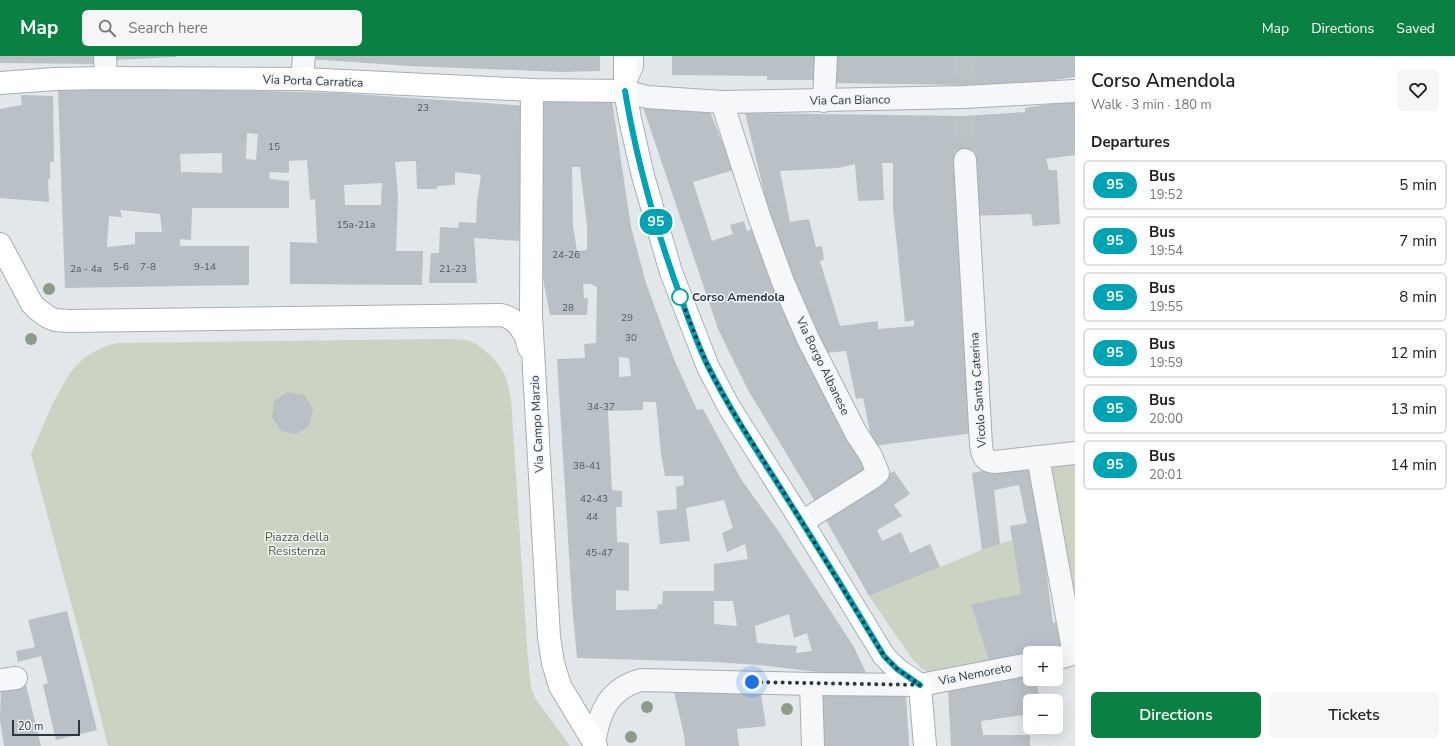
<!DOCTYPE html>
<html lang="en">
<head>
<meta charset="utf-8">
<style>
	body { margin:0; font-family:"Nunito Sans",sans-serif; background:#f6f6f6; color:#202124; height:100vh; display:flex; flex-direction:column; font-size:15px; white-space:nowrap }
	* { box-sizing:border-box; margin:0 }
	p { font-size:13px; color:#757577 }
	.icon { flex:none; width:22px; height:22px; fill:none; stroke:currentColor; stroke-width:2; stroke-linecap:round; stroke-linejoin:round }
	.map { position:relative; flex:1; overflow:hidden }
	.details { display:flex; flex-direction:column; background:#fff; width:380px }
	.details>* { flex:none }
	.badge { padding:0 8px; border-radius:13px; font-size:14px; line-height:26px }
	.controls { position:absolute; left:1023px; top:590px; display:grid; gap:8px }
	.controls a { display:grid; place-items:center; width:40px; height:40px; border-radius:6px; background:#fff; box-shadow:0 4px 16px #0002; font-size:20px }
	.scale { position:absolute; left:12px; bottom:10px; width:68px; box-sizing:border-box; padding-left:4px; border:2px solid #2b3741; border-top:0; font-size:11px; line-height:14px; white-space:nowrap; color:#2b3741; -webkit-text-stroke:3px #f2f5f7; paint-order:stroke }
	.you { position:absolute; width:20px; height:20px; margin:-10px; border:3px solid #fff; border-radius:50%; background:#1a73e8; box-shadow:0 0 0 6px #1a73e833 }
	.map>.badge { position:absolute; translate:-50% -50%; box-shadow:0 0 0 2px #fff }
	h2 { padding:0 16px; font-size:15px; line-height:36px }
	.round { display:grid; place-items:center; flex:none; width:42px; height:42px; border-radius:6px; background:#f6f6f6 }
	.headline { display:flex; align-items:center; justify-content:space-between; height:68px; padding:0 16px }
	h1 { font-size:19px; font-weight:600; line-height:30px }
	.action { display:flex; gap:8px; margin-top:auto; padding:8px 16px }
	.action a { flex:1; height:46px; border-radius:6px; background:#0b8043; color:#fff; font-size:16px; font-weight:600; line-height:46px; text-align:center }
	.action a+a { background:#f6f6f6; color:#202124 }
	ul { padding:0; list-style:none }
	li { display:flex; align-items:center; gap:12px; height:50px; margin:0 8px 6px; padding:0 8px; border:2px solid #e0e0e0; border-radius:6px }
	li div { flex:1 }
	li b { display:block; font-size:15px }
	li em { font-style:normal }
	li .badge { min-width:44px; font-weight:700; text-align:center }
	header { display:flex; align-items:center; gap:24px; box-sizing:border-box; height:56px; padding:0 20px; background:#0b8043; color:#fff }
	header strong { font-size:19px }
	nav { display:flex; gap:22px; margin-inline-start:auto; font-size:14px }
	.search { width:280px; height:36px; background:#f6f6f6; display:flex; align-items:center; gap:10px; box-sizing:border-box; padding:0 14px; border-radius:6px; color:#757577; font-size:15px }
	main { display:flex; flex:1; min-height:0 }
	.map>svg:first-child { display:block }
	.green { fill:#cbd3c3 }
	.building { fill:#b9c1c6; fill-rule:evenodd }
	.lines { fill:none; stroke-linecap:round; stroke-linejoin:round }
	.street-tunnel { stroke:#bdc4c8; stroke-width:22; stroke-dasharray:22 11; stroke-linecap:butt }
	.lane-casing { stroke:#a7afb4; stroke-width:14 }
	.street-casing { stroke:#a7afb4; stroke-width:24 }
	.secondary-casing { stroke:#a7afb4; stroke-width:24 }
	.lane { stroke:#f5f7f8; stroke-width:12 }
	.street { stroke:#f5f7f8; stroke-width:22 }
	.secondary { stroke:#fff; stroke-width:22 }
	.tree { fill:#8d9b89 }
	.line-casing { stroke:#fff; stroke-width:9 }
	.line { stroke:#00a3b4; stroke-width:6 }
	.walk { stroke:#2b3741; stroke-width:4; stroke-dasharray:0 7.2 }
	.stop-dot { fill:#fff; stroke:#00a3b4; stroke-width:2 }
	.labels { text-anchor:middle; stroke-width:3; stroke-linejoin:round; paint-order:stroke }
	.number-label { font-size:10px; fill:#4e5a62 }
	.street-label { font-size:12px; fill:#2b3741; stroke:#f2f5f7 }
	.stop-label { font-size:12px; font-weight:bold; fill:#2b3741; stroke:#f2f5f7; text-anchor:start }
	.park-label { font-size:12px; fill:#475c39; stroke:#f2f5f7 }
</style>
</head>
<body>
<header>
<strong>Map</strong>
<div class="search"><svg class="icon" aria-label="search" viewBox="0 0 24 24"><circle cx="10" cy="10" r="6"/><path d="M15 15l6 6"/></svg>Search here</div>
<nav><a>Map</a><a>Directions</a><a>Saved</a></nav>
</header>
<main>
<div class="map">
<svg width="1075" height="690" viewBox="0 0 1075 690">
	<rect width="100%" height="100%" fill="#e2e7ea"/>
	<g class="green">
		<path d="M 442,283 C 451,283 461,283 470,285 C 477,288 482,292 488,297 C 504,312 507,322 511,343 L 527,590 L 531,632 L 535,642 L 570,690 L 108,690 L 88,610 L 31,398 L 52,349 L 68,320 L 74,312 L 84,302 L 99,293 L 109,289 L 118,287 Z"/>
		<polygon points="1075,403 1075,558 1047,407"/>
		<polygon points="1012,484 1021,538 971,548 990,609 929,617 921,612 913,604 869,540 982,494"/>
	</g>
	<g class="building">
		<polygon points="0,0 100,0 100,8 0,7"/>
		<polygon points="112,0 176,0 176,1 113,4"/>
		<polygon points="309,0 600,0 600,15 562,16 410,10 309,3"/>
		<polygon points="672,0 816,0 816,24 767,24 767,20 672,19"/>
		<polygon points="832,0 1075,0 1075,21 1033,27 965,29 831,27"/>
		<path d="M 104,33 L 223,34 L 340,37 L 527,50 L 519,185 L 474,182 L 477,227 L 429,227 L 431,197 L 439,197 L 440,171 L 458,172 L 459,166 L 476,167 L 477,145 L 481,119 L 455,116 L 455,129 L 437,130 L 437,133 L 417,133 L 416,105 L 395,106 L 398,140 L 396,195 L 423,195 L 422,229 L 290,228 L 290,186 L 317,187 L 315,143 L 310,144 L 307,104 L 289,105 L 289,117 L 269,116 L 270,123 L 289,125 L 289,152 L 192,152 L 191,184 L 180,183 L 180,190 L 249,190 L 249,229 L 65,232 L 58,34 ZM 247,77 L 258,78 L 256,104 L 246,103 ZM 222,97 L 222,117 L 181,116 L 180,98 ZM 382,127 L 381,149 L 345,149 L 344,129 ZM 120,154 L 160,158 L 162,176 L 135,176 L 135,188 L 107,191 L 109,160 L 122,161 Z"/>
		<polygon points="21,39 53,40 54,106 50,106 50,123 48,123 49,146 0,142 0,53 22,49"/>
		<path d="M 1075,44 L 1075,99 L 1046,103 L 1049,114 L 1057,114 L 1060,168 L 1033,170 L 1031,158 L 970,160 L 974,377 L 873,390 L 863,342 L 856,343 L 846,295 L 825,297 L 784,210 L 772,169 L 745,57 L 964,60 L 1025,56 L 1025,52 ZM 882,107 L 893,107 L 893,153 L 905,266 L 914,264 L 914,270 L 878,273 L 878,265 L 840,270 L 820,205 L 824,204 L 822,190 L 816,191 L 809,163 L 790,166 L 780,115 L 838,112 L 855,108 L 858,145 L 884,144 Z"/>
		<path d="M 612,45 L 631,171 L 646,227 L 673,301 L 697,354 L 703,353 L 741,423 L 779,476 L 854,591 L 867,619 L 825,617 L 759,609 L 714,606 L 577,602 L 572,548 L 557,303 L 585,302 L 584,288 L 596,287 L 597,231 L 591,228 L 583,228 L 584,242 L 588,242 L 587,259 L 550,259 L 544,228 L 538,173 L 539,46 ZM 572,111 L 580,111 L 587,170 L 587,194 L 577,195 L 573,170 ZM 619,301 L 629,302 L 631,320 L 619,321 ZM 643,346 L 656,346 L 661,398 L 665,420 L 683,420 L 684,429 L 676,431 L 677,453 L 657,455 L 660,488 L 690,485 L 686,452 L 724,444 L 733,472 L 722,477 L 727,496 L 745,488 L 748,503 L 714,508 L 714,535 L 663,535 L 662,549 L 658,548 L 657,553 L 616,554 L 616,534 L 629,535 L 629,487 L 617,486 L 616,451 L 622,451 L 622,435 L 612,434 L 608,355 L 643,354 ZM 714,545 L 733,545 L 737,570 L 714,568 ZM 789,558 L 794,582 L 807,577 L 812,595 L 796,597 L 797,590 L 757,587 L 755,570 Z"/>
		<polygon points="643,51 709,54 734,114 693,126 712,185 733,178 730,169 744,165 747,175 756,172 781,246 793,277 806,302 872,419 819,452 748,334 718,273"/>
		<polygon points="288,336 304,339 313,353 309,370 296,378 281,375 272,361 274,345"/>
		<polygon points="1032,405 1053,567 1063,565 1066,589 1036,597 1030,597 1030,599 990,609 971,548 1021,538 1010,470 1027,467 1019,429 994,434 1000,488 982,494 972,417"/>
		<polygon points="894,415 910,438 894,449 902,460 877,474 882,485 901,476 910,497 930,488 940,511 869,540 823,459"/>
		<polygon points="67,555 97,674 56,684 43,629 48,627 41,600 18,606 16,595 35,591 28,564"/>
		<polygon points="1030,620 1030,623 1036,623 1040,645 1030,645 1030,658 981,665 983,679 1030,679 1030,690 951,690 948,633 988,625"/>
		<polygon points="25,625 41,690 4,690 0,664 1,631"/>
		<polygon points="673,632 761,638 766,670 737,673 739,690 685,690 684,679"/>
		<polygon points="906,638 909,690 823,690 822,639"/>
	</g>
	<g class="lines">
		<g class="street-tunnel">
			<polyline points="964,0 965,29"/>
			<polyline points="964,60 965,104"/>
		</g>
		<g class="lane-casing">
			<polyline id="lane" points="630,27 637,11 637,0"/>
		</g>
		<g class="street-casing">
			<g id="street">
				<polyline points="105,0 106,22"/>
				<polyline points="302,23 304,0"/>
				<polyline points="625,35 647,41 722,46 964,41 1075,35"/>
				<polyline points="824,45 826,0"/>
				<polyline points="722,46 759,160 783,226 808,283 856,377 871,400 878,417 872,422 802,466"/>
				<path d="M 965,104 L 981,389 C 982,398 984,406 995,406 L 1075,397"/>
				<polyline points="1038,401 1072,588 1072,592 1069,599 1056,603"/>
				<polyline points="0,624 16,622"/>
				<polyline points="811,628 813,690"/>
				<path d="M 594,687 C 599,657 608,633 641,624 L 811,628 L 920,629 L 1030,608"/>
			</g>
		</g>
		<g class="secondary-casing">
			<g id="secondary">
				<polyline points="625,0 625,35 630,63 643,120 671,216 708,311 729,351 802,466 884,600 897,613 920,629 925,690"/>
				<polyline points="0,27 55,23 106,22 302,23 532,34 625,35"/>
				<polyline points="532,34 531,259 549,581 553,607 560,630 596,690"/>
				<path d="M 0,188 L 32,248 L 37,253 L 48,261 L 55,264 L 69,265 L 501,259 C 517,262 526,277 529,292"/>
			</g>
		</g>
		<use href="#lane" class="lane"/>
		<use href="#street" class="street"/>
		<use href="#secondary" class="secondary"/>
	</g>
	<g class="tree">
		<circle cx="49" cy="233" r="6"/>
		<circle cx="31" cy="283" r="6"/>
		<circle cx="647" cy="651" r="6"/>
		<circle cx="787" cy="653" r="6"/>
		<circle cx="631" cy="681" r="6"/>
	</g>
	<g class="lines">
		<g class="line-casing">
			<path id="line" d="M 625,35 C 637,107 657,177 682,245 C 690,267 698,291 709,312 C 732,358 761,401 788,444 C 821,496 853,548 884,600 L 897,613 L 920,629"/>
		</g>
		<use href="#line" class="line"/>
		<polyline class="walk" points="680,241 708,311 730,351 802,466 884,600 897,613 920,629 752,626"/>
	</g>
	<circle class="stop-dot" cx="680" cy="241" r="8"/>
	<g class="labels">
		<g class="number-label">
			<text x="423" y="55">23</text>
			<text x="274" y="94">15</text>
			<text x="356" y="172">15a-21a</text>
			<text x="566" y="202">24-26</text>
			<text x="121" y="214">5-6</text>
			<text x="148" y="214">7-8</text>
			<text x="205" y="214">9-14</text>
			<text x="86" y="216">2a - 4a</text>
			<text x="453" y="216">21-23</text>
			<text x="568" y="255">28</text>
			<text x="627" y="265">29</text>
			<text x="631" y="285">30</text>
			<text x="601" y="354">34-37</text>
			<text x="587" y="413">38-41</text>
			<text x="594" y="446">42-43</text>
			<text x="592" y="464">44</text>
			<text x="599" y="500">45-47</text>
		</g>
		<g class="street-label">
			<text transform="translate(313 25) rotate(2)" y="4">Via Porta Carratica</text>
			<text transform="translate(850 44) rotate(-1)" y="4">Via Can Bianco</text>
			<text transform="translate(823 310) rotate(64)" y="4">Via Borgo Albanese</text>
			<text transform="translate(978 334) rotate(-94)" y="4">Vicolo Santa Caterina</text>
			<text transform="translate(537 368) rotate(-93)" y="4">Via Campo Marzio</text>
			<text transform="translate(975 618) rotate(-11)" y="4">Via Nemoreto</text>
		</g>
		<g class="stop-label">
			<text x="692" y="245">Corso Amendola</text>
		</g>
		<g class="park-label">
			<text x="297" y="485">Piazza della<tspan x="297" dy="14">Resistenza</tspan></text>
		</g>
	</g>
</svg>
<div class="controls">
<a>+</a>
<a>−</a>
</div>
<div class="scale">20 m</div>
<div class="you" style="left:752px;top:626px"></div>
<b class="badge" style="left:656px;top:166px;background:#00a3b4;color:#fff">95</b>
</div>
<section class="details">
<div class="headline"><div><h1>Corso Amendola</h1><p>Walk · 3 min · 180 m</p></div><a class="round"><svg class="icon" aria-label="heart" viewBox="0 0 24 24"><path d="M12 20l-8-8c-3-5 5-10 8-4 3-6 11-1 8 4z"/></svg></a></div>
<h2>Departures</h2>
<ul>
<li><span class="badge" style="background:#00a3b4;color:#fff">95</span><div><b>Bus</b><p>19:52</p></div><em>5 min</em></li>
<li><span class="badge" style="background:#00a3b4;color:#fff">95</span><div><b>Bus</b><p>19:54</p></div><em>7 min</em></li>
<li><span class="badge" style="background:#00a3b4;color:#fff">95</span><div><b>Bus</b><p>19:55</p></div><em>8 min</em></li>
<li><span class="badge" style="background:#00a3b4;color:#fff">95</span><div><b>Bus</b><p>19:59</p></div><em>12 min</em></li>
<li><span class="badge" style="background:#00a3b4;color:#fff">95</span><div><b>Bus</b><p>20:00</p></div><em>13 min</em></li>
<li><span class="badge" style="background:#00a3b4;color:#fff">95</span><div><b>Bus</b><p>20:01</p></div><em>14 min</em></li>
</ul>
<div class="action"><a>Directions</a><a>Tickets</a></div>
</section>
</main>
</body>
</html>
